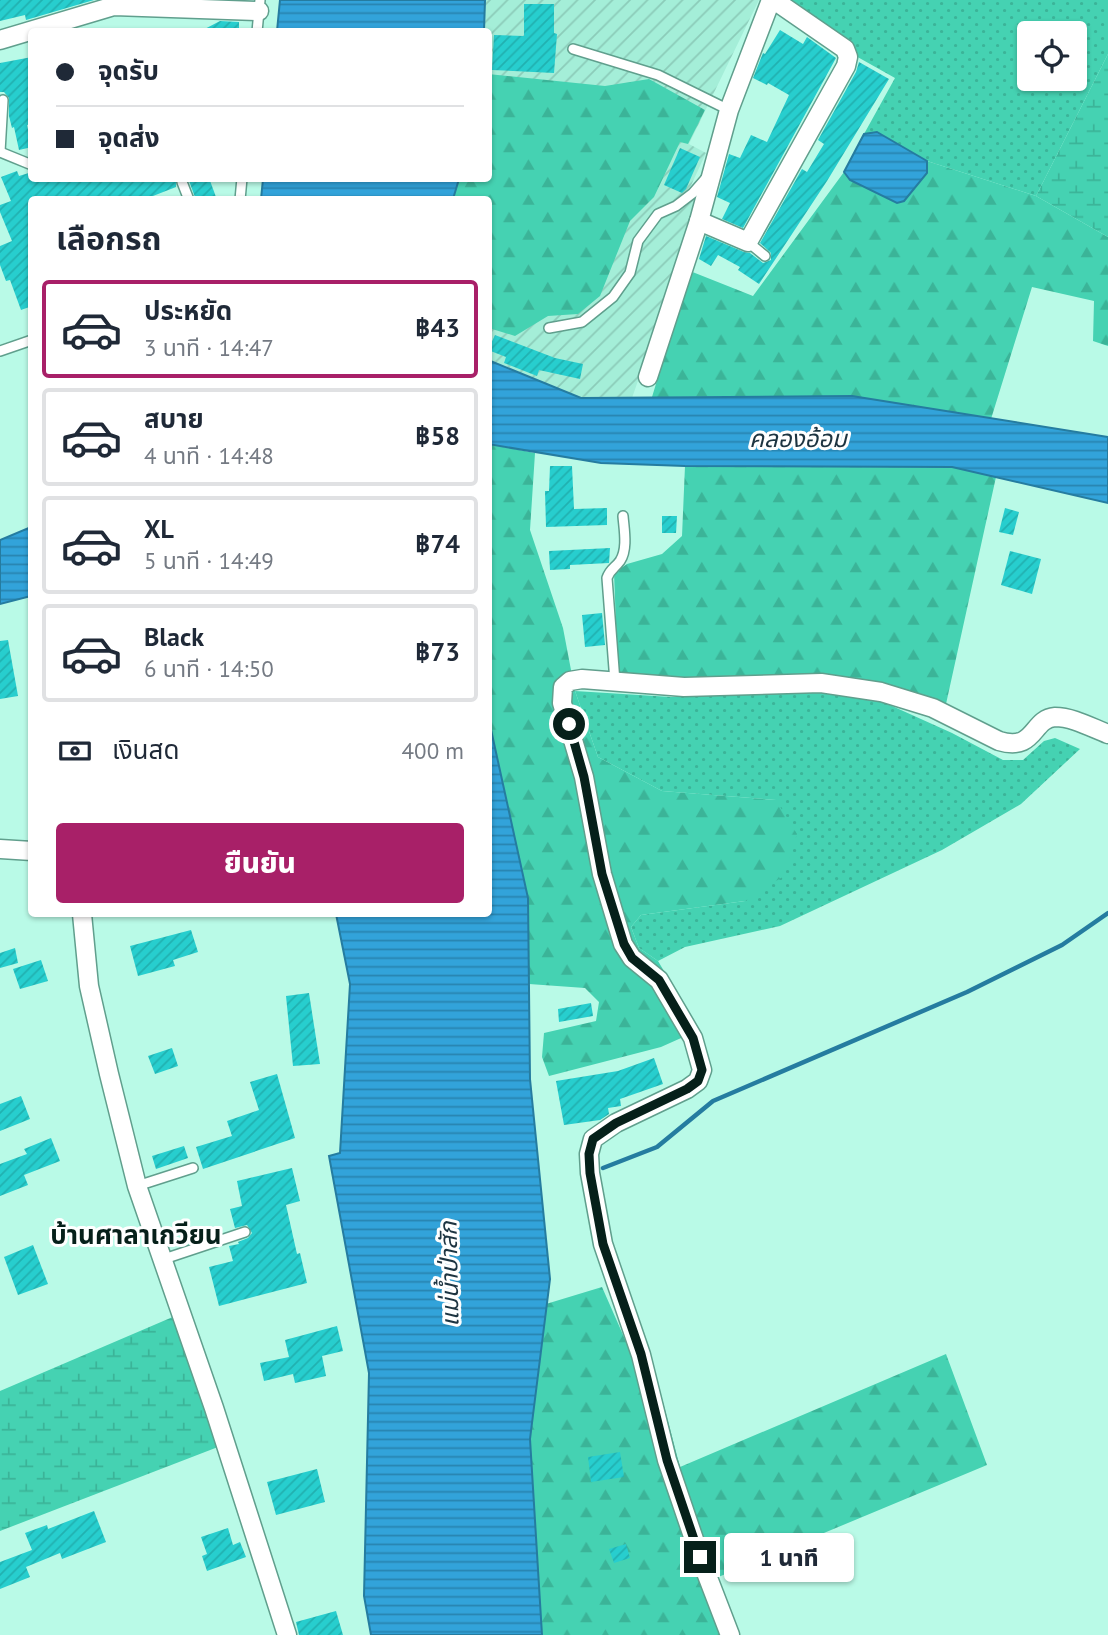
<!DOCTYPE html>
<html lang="th">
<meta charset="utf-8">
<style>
:root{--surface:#fff;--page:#f2f2f3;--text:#1f2937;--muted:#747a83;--line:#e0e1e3;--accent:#a82068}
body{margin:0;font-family:"PT Sans","Noto Sans Thai",sans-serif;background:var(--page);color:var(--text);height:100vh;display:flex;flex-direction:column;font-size:26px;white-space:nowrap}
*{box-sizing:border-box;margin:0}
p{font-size:23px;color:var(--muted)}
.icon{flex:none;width:38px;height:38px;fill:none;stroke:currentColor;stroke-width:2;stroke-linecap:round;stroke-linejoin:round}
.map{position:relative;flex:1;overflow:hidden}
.panel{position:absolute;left:28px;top:196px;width:464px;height:721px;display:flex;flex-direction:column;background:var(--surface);border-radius:7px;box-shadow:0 2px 5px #0004}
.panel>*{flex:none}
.guide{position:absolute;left:28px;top:28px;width:464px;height:154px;border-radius:7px;box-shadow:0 2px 5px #0004;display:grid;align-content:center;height:154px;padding:0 28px;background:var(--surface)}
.buttons{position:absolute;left:1017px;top:21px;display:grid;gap:14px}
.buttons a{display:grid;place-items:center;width:70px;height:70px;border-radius:7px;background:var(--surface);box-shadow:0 2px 5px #0004;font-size:35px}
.end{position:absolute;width:32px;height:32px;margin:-16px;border:9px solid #06201a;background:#fff;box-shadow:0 0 0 4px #fff}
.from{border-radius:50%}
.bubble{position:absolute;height:49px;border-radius:7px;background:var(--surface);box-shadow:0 2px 5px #0004;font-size:23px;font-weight:800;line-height:49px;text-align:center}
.guide b{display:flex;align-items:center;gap:24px;height:66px;font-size:26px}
.guide b+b{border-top:2px solid var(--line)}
.guide i{width:18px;height:18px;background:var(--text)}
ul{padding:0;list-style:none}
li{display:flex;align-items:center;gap:21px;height:98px;margin:0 14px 10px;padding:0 14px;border:4px solid var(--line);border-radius:7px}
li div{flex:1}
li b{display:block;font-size:26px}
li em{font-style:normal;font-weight:800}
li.current{border-color:var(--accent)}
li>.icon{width:63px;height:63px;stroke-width:1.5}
h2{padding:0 28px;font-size:32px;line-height:84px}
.pay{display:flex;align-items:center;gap:18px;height:77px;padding:0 28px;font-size:26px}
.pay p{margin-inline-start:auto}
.button{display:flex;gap:14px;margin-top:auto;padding:14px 28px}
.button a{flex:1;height:80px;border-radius:7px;background:var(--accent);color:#fff;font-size:28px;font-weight:800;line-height:80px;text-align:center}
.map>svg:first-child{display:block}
.industrial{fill:url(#industrial-furrows)}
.grass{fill:url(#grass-dots);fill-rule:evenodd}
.forest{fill:url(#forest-firs)}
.wetland{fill:url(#wetland-marsh)}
.water{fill:url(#water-rules);stroke:#257ca0;stroke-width:2}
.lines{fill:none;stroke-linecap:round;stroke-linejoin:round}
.stream{stroke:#257ca0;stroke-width:4.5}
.building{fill:url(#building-hatch)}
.lane-casing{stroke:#609f8d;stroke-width:12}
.street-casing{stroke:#609f8d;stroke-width:21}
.lane{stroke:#fff;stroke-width:9}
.street{stroke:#fff;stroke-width:18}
.route{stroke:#06201a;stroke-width:9}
.labels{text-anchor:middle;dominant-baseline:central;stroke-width:6;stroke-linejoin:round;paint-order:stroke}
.water-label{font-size:24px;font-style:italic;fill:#1d3441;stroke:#fff}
.quarter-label{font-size:26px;font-weight:bold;fill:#06201a;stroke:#fff}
</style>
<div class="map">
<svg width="1108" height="1635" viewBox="0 0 1108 1635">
<defs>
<pattern id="industrial-furrows" width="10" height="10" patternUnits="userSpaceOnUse" patternTransform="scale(1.75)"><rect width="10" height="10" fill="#a4eed8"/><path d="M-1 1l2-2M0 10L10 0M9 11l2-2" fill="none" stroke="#8cccb9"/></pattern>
<pattern id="grass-dots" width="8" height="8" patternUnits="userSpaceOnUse" patternTransform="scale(1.75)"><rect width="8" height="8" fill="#45d2b2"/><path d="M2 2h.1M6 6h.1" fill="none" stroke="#3bb498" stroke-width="1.8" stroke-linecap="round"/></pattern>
<pattern id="forest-firs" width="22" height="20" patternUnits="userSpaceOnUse" patternTransform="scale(1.75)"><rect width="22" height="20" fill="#45d2b2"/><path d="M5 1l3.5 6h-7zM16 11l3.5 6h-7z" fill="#3bb498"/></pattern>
<pattern id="wetland-marsh" width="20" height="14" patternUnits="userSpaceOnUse" patternTransform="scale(1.75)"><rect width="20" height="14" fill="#45d2b2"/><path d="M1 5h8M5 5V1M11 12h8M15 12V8" fill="none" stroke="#3bb498"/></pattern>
<pattern id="water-rules" width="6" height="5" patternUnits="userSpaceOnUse" patternTransform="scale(1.75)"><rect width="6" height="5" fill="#32a3da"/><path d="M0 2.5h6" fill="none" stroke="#2884b0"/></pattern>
<pattern id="building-hatch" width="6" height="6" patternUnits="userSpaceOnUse" patternTransform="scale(1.75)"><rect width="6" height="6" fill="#27cece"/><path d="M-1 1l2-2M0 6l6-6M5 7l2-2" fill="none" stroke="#21b1b0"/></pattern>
</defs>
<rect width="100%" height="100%" fill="#b9fae7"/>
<polygon class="industrial" points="485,0 759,0 689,144 706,153 688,192 700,197 693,223 632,398 581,398 488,360 488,200 453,200 459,179 488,178 488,32 484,31"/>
<g class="grass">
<path d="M 785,0 L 1108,0 L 1108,54 L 1036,196 L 927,161 L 877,132 L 864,134 L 895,78 L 854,55 ZM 1029,33 L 1074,33 L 1074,79 L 1029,79 Z"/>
<polygon points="575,691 671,697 819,691 881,701 952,733 1003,760 1023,760 1044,741 1055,738 1080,749 1021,804 942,850 780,926 685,947 658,961 639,948 631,927 641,915 745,901 776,800 662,791 598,757"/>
</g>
<g class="forest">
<polygon points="488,74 605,86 649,79 705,110 688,144 680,142 654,197 630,221 600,296 578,314 548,316 515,336 492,329 488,337 488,200 453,200 459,179 488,178"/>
<polygon points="927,161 1036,196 1108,237 1108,346 1093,341 1094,301 1032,287 991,419 852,396 652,397 690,271 753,296 844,172 850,180 927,173"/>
<polygon points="488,444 535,453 530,530 563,628 575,691 598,757 662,791 776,800 797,834 784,876 745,901 641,915 631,927 639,948 658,961 699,1030 661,1047 549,1076 542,1057 544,1033 596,1021 599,1002 585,988 529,984 528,898 488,716"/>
<polygon points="685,466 952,467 996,477 946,704 938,708 884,690 676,683 618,676 614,573 627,564 662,554 682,536"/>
<polygon points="602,1287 631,1353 649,1349 680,1467 946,1354 987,1465 716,1578 736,1635 542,1635 530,1439 546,1304"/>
</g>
<g class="wetland">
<polygon points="1108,54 1108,237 1036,196"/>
<polygon points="175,1316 218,1447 0,1531 0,1391"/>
</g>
<g class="water">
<polygon points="280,0 485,0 484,31 277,31"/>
<polygon points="877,132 927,161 927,173 904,201 897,203 850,180 844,172 864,134"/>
<polygon points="263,179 263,178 459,179 453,199 261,199"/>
<polygon points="488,360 581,398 852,396 1108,437 1108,503 952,467 685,466 601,463 488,444"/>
<polygon points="31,527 31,596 0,604 0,540"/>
<polygon points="488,716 528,898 530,1079 550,1279 530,1439 542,1635 371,1635 364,1596 369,1373 329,1156 340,1153 350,984 336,914 488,914"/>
</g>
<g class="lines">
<polyline class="stream" points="603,1168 657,1147 713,1101 967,992 1062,945 1108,913"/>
</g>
<g class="building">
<polygon points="0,0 94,0 26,20 25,15 0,21"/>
<polygon points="524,4 554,4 554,33 557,34 554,73 492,70 494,35 524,36"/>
<polygon points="220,21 239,22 239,32 199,32"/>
<polygon points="780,30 803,44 807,37 836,58 743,228 722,219 730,203 717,197 729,154 740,158 751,135 767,142 789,95 768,83 767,85 753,78 763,53 765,54"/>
<polygon points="32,57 32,124 27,125 32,147 19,150 14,127 12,128 9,116 9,98 4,92 0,92 0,63"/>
<polygon points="859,62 889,79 827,181 759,284 738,270 740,267 718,255 711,266 699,259 706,236 744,252 750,253 763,263 771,260 771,253 760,243 802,169 807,172 824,144 818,140 856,72"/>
<polygon points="680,148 700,157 686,189 682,193 664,185"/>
<polygon points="17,171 19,176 32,172 32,178 36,178 38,182 49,178 176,178 176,187 153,196 154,200 32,200 32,306 21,310 10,280 6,281 0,265 0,246 12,241 0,212 0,205 11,201 1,177"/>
<polygon points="188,178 209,178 216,197 196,200"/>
<polygon points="495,335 555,358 583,364 580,379 539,370 537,376 504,363 506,357 488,350"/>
<polygon points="550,466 572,466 574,509 607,508 607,525 546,527 545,491 549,491"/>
<polygon points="1005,508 1019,512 1013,535 999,532"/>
<polygon points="662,516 677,516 676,533 662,533"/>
<polygon points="610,548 609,563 570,565 570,569 550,570 549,551"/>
<polygon points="1010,551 1041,559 1032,594 1001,585"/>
<polygon points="602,613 605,645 585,647 582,615"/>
<polygon points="8,640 18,696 0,699 0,641"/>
<polygon points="191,930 198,952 173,960 175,966 138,976 130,946"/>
<polygon points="15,948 18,963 0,968 0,953"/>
<polygon points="41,960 48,981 20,989 13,969"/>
<polygon points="309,993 320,1064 293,1066 286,996"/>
<polygon points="591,1003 593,1016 559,1022 558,1009"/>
<polygon points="172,1048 178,1066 155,1074 148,1056"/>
<polygon points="654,1058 663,1084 620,1099 621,1106 608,1108 609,1114 600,1120 564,1125 556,1081 618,1071"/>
<polygon points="277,1074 295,1138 203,1169 196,1147 232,1136 227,1121 259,1110 250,1082"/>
<polygon points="21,1096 30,1119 0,1131 0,1104"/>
<polygon points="51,1138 60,1161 24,1175 28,1185 0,1196 0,1164 27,1154 24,1149"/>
<polygon points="184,1146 188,1158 156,1169 152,1156"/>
<polygon points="292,1168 300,1201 286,1205 297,1254 300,1253 307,1283 219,1306 209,1267 233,1261 229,1246 239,1244 238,1242 248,1238 252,1233 247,1225 235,1228 230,1209 242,1206 237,1181"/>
<polygon points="33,1245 48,1284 18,1295 4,1257"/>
<polygon points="337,1326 343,1351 322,1356 326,1376 295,1383 293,1374 264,1381 260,1363 289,1357 285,1340"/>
<polygon points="620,1452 624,1477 591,1482 588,1457"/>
<polygon points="317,1469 325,1502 276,1515 267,1482"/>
<polygon points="94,1511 106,1542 62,1559 60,1553 26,1567 30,1577 0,1589 0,1562 32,1550 25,1533 47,1525 48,1529"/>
<polygon points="228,1528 233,1545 240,1542 246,1557 207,1571 202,1556 207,1554 201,1537"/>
<polygon points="626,1544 630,1558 614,1563 609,1549"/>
<polygon points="336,1611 343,1635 299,1635 296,1622"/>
</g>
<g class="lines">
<defs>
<g id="lane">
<polyline points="257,32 260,0"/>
<polyline points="573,49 658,75 729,110"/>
<polyline points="0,152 3,100"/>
<polyline points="0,152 32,165"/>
<polyline points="182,182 189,200"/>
<polyline points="240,200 242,178"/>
<polyline points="748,242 765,256"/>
<polyline points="549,328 582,322 613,297 630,273 638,241 658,214 676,206 693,193 707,177"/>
<polyline points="0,351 32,340"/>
<path d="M 615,682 L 607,578 C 610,569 615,568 620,561 C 628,549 624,529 623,516"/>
<polyline points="137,1186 193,1168"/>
<polyline points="161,1260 245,1232"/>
</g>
<g id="street">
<polyline points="0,40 114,6 259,11"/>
<polyline points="699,221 748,242 846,66 848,57 845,49 774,0"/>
<polyline points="648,377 699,221 729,110 771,0"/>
<polyline points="0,849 32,851"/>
<polyline points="82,914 89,986 109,1074 137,1186 214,1408 287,1635"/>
<path d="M 730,1635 L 700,1557 L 667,1460 L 641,1355 L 603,1244 L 590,1173 L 589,1154 L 593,1139 L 616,1123 L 687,1089 L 698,1081 L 702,1070 L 693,1038 L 659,980 L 632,958 L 623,944 L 602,874 L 584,777 L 562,703 L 563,687 L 570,681 L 582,679 L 684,687 L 821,683 L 881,692 L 933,708 L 999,741 C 1036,752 1031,719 1055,717 C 1073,717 1092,728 1108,734"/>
</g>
</defs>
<use href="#lane" class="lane-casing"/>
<use href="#street" class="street-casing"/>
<use href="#lane" class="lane"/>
<use href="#street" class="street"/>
</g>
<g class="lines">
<polyline class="route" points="569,724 584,777 602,874 624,944 632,958 659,980 693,1038 702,1070 698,1081 687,1089 616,1123 593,1139 589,1154 590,1173 603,1244 641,1354 667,1460 700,1557"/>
</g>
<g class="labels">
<g class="water-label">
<text x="798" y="438">คลองอ้อม</text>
<text transform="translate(449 1274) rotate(-91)">แม่น้ำป่าสัก</text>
</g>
<g class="quarter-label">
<text x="136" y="1234">บ้านศาลาเกวียน</text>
</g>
</g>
</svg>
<div class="buttons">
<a><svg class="icon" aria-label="locate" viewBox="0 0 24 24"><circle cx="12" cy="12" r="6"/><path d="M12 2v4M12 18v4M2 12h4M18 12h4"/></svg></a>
</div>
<i class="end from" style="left:569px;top:724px"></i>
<i class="end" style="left:700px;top:1557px"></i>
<div class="bubble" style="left:724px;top:1533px;width:130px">1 นาที</div>
<div class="guide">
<b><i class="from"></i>จุดรับ</b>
<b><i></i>จุดส่ง</b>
</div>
<section class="panel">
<h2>เลือกรถ</h2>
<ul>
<li class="current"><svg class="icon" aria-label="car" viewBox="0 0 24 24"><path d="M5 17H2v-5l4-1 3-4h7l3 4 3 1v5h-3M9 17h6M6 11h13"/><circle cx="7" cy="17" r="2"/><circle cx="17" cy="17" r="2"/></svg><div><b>ประหยัด</b><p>3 นาที · 14:47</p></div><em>฿43</em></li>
<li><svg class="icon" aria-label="car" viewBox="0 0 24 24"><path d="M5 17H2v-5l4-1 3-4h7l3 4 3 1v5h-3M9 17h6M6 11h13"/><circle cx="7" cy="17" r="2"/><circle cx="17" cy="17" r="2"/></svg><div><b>สบาย</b><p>4 นาที · 14:48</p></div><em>฿58</em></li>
<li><svg class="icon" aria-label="car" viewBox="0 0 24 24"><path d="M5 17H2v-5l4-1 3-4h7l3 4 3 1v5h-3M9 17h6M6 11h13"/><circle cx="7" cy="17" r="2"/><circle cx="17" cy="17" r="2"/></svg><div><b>XL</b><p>5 นาที · 14:49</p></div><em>฿74</em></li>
<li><svg class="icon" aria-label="car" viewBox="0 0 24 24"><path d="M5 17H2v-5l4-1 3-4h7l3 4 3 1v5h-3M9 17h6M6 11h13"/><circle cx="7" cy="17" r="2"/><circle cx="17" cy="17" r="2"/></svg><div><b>Black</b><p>6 นาที · 14:50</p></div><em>฿73</em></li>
</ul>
<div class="pay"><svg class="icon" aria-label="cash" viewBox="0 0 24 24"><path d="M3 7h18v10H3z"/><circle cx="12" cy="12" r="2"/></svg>เงินสด<p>400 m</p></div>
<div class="button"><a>ยืนยัน</a></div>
</section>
</div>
